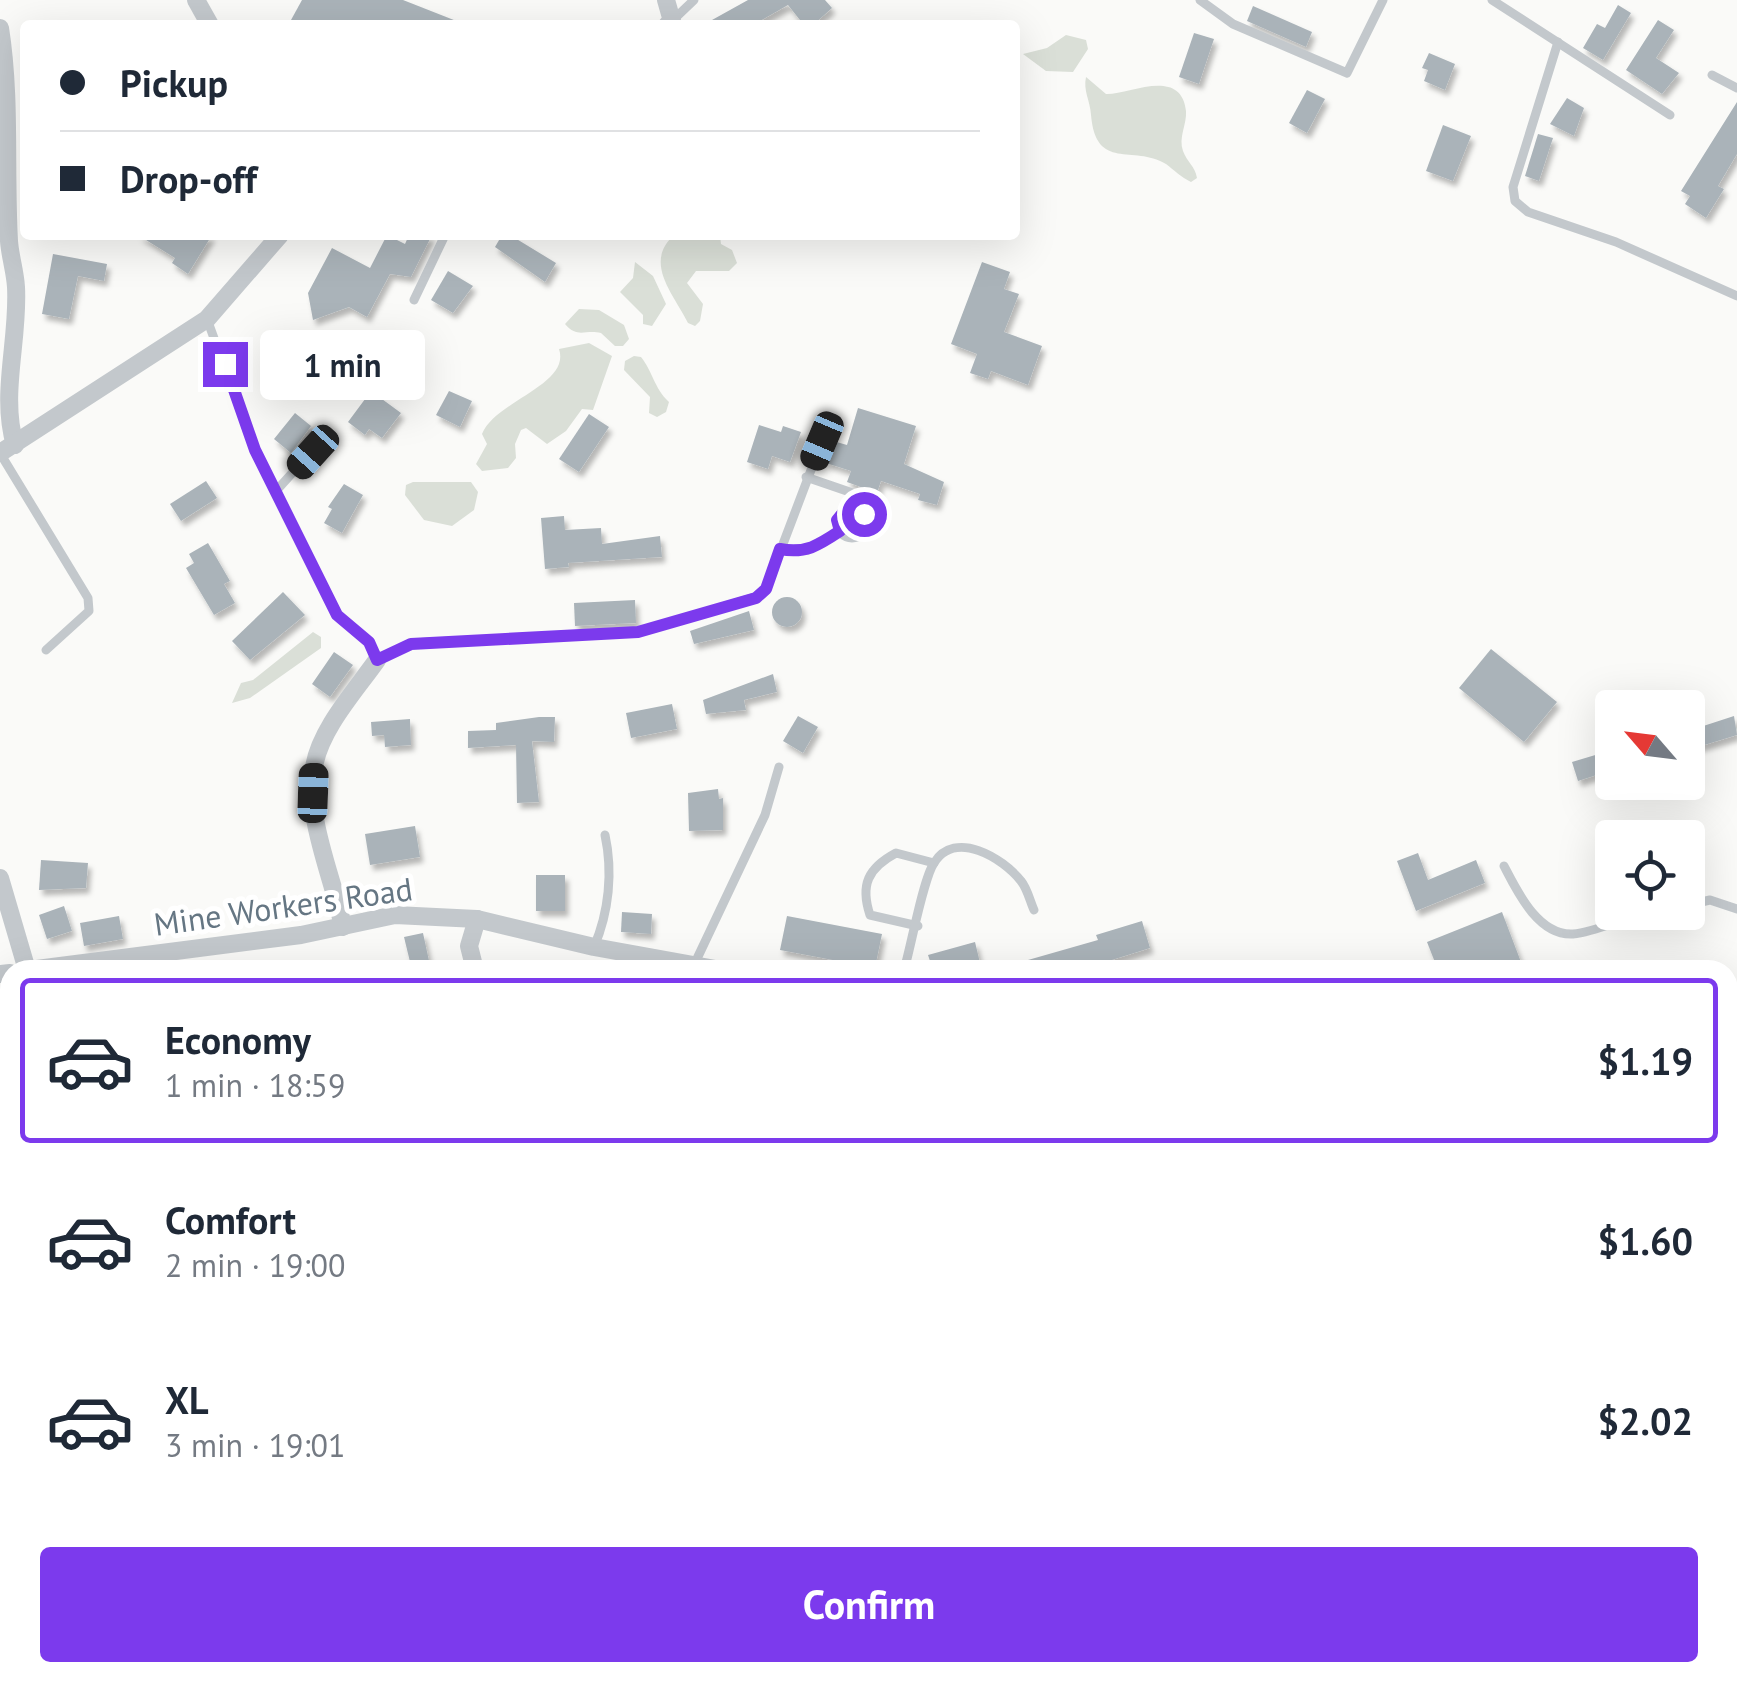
<!DOCTYPE html>
<meta charset="utf-8">
<style>
:root{--surface:#fff;--page:#f6f6f7;--text:#1f2937;--muted:#747a83;--line:#e0e1e3;--accent:#7c3aed}
body{margin:0;font-family:"PT Sans",sans-serif;background:var(--page);color:var(--text);height:100vh;display:flex;flex-direction:column;font-size:38px;white-space:nowrap}
*{box-sizing:border-box;margin:0}
p{font-size:32px;color:var(--muted)}
.icon{flex:none;width:55px;height:55px;fill:none;stroke:currentColor;stroke-width:2;stroke-linecap:round;stroke-linejoin:round}
.map{position:relative;flex:1;overflow:hidden}
.sheet{position:absolute;left:0px;top:960px;width:1738px;height:722px;display:flex;flex-direction:column;background:var(--surface);border-radius:30px 30px 0 0;box-shadow:0 10px 40px #0002}
.sheet>*{flex:none}
.banner{position:absolute;left:20px;top:20px;width:1000px;height:220px;border-radius:10px;box-shadow:0 10px 40px #0002;display:grid;align-content:center;height:220px;padding:0 40px;background:var(--surface)}
.needle{width:65px;rotate:298deg}
.buttons{position:absolute;left:1595px;top:690px;display:grid;gap:20px}
.buttons a{display:grid;place-items:center;width:110px;height:110px;border-radius:10px;background:var(--surface);box-shadow:0 10px 40px #0002;font-size:50px}
.end{position:absolute;width:45px;height:45px;margin:-22px;border:12px solid #7c3aed;background:#fff;box-shadow:0 0 0 5px #fff}
.from{border-radius:50%}
.bubble{position:absolute;height:70px;border-radius:10px;background:var(--surface);box-shadow:0 10px 40px #0002;font-size:32px;font-weight:800;line-height:70px;text-align:center}
.car{position:absolute;width:30px;height:60px;margin:-30px -15px;border-radius:12px;box-shadow:0 0 8px 2px #0007;background:linear-gradient(#222 24%,#8ab4d8 0 40%,#222 0 76%,#8ab4d8 0 86%,#222 0)}
.banner b{display:flex;align-items:center;gap:35px;height:95px;font-size:38px}
.banner b+b{border-top:2px solid var(--line)}
.banner i{width:25px;height:25px;background:var(--text)}
ul{padding:18px 0 0;list-style:none}
li{display:flex;align-items:center;gap:30px;height:165px;margin:0 20px 15px;padding:0 20px;border:5px solid transparent;border-radius:10px}
li div{flex:1}
li b{display:block;font-size:38px}
li em{font-style:normal;font-weight:800}
li.on{border-color:var(--accent)}
li>.icon{width:90px;height:90px;stroke-width:1.5}
.action{display:flex;gap:20px;margin-top:auto;padding:20px 40px}
.action a{flex:1;height:115px;border-radius:10px;background:var(--accent);color:#fff;font-size:40px;font-weight:800;line-height:115px;text-align:center}
.map>svg:first-child{display:block}
.green{fill:#dadfd7}
.building{fill:#aab3b9;filter:url(#shadow)}
.lines{fill:none;stroke-linecap:round;stroke-linejoin:round}
.secondary-casing{stroke:#b3babf;stroke-width:30}
.lane{stroke:#c3c8cc;stroke-width:9}
.street{stroke:#c3c8cc;stroke-width:18}
.secondary{stroke:#fff;stroke-width:25}
.route{stroke:#7c3aed;stroke-width:12}
.labels{text-anchor:middle;dominant-baseline:central;stroke-width:10;stroke-linejoin:round;paint-order:stroke}
.street-label{font-size:32px;fill:#657683;stroke:#fff}
</style>
<div class="map">
<svg width="1737" height="1681" viewBox="0 0 1737 1681">
<defs>
<filter id="shadow"><feDropShadow dx="3.5" dy="5.5" stdDeviation="2.5" flood-color="#0004"/></filter>
</defs>
<rect width="100%" height="100%" fill="#fafaf8"/>
<g class="green">
<polygon points="1066,35 1086,40 1088,49 1073,72 1046,71 1023,54 1047,48"/>
<path d="M 1086,77 L 1106,94 C 1128,95 1181,66 1186,111 C 1187,124 1178,138 1183,151 C 1187,162 1195,166 1197,178 L 1191,182 C 1181,177 1174,170 1166,164 C 1133,144 1096,172 1091,115 C 1090,100 1083,91 1086,77 Z"/>
<path d="M 674,235 L 720,235 L 721,244 L 732,250 L 737,263 L 729,271 L 696,271 L 687,283 L 703,304 L 700,321 L 695,326 L 688,323 C 674,294 643,263 674,235 Z"/>
<polygon points="635,262 653,276 666,304 652,326 643,324 643,315 620,292 633,278"/>
<path d="M 579,309 L 599,310 L 624,325 L 629,339 L 623,346 L 615,346 L 601,333 C 585,329 578,339 565,324 Z"/>
<path d="M 589,343 L 612,356 L 593,410 L 582,409 L 566,431 L 547,444 L 526,428 L 521,430 L 515,444 L 516,458 L 508,468 L 482,471 L 476,464 L 487,444 L 482,434 C 495,401 571,385 559,349 Z"/>
<path d="M 634,356 L 641,357 C 653,372 654,388 669,402 L 666,412 L 657,417 L 649,413 L 650,397 L 624,370 L 625,361 Z"/>
<polygon points="413,482 471,482 478,492 474,510 452,526 424,520 405,495 406,485"/>
<polygon points="313,632 321,637 321,648 250,698 232,703 241,683 253,680"/>
</g>
<g class="building">
<polygon points="302,0 403,0 464,24 302,25 291,20"/>
<polygon points="748,0 825,0 832,8 813,25 804,25 788,5 753,25 703,25"/>
<polygon points="1618,5 1631,13 1603,60 1583,48 1597,24 1605,28"/>
<polygon points="1253,6 1312,32 1306,47 1247,21"/>
<polygon points="1658,20 1674,30 1656,58 1679,73 1662,94 1626,70"/>
<polygon points="1194,33 1214,39 1199,84 1179,77"/>
<polygon points="1429,53 1455,64 1445,90 1424,81 1428,70 1422,68"/>
<polygon points="1307,90 1325,99 1307,133 1289,123"/>
<polygon points="1567,98 1584,108 1574,136 1550,124"/>
<polygon points="1737,102 1737,154 1718,186 1724,189 1706,218 1685,204 1690,196 1681,191"/>
<polygon points="1443,125 1471,136 1453,181 1426,171"/>
<polygon points="1538,134 1553,138 1539,181 1525,176"/>
<polygon points="138,235 212,235 188,274 172,263 175,258"/>
<polygon points="387,235 405,244 409,235 432,235 411,277 390,274 367,317 349,307 313,320 308,293 332,248 370,268"/>
<polygon points="502,235 510,235 556,263 545,282 495,247"/>
<polygon points="53,254 107,264 104,281 78,276 69,319 42,314"/>
<polygon points="982,262 1010,272 1004,289 1019,294 1004,332 1042,346 1028,385 991,371 988,379 970,373 977,354 951,344"/>
<polygon points="448,271 473,286 453,313 431,300"/>
<polygon points="371,391 401,413 382,438 369,429 365,435 348,422"/>
<polygon points="449,391 472,401 460,427 436,415"/>
<polygon points="858,408 916,426 904,464 944,482 937,505 918,500 920,494 881,481 877,493 847,482 851,471 826,463 833,441 847,445"/>
<polygon points="295,413 311,426 291,453 274,439"/>
<polygon points="589,414 609,427 579,472 559,459"/>
<polygon points="759,425 781,432 783,426 801,432 790,462 772,456 768,469 747,462"/>
<polygon points="206,481 217,498 181,521 170,504"/>
<polygon points="344,484 363,495 342,533 324,523 332,509 328,507"/>
<polygon points="564,516 565,530 601,528 602,544 660,536 662,557 568,563 569,567 545,569 541,518"/>
<polygon points="208,543 230,581 224,584 235,603 214,615 186,568 194,563 189,554"/>
<polygon points="283,592 305,615 250,660 232,641"/>
<circle cx="787" cy="612" r="15"/>
<polygon points="635,600 636,623 575,626 574,603"/>
<polygon points="749,611 754,630 694,644 690,631"/>
<polygon points="1491,649 1557,702 1524,742 1459,688"/>
<polygon points="334,652 353,665 330,697 312,684"/>
<polygon points="773,674 777,692 744,700 746,710 706,714 703,700"/>
<polygon points="672,704 677,729 631,738 626,713"/>
<polygon points="798,716 818,727 803,753 783,741"/>
<polygon points="1734,716 1737,735 1688,750 1688,731"/>
<polygon points="539,717 555,717 554,742 532,741 539,802 517,803 516,745 468,748 468,731 496,730 496,723"/>
<polygon points="410,719 411,745 385,747 384,735 372,736 371,722"/>
<polygon points="1612,750 1612,770 1578,781 1572,762"/>
<polygon points="718,789 719,799 723,798 723,830 689,831 688,793"/>
<polygon points="415,826 420,857 370,865 365,834"/>
<polygon points="1418,853 1428,880 1476,860 1485,883 1416,911 1397,861"/>
<polygon points="41,860 88,863 86,888 39,890"/>
<rect x="536" y="875" width="29" height="36"/>
<polygon points="64,906 72,931 47,939 39,915"/>
<polygon points="622,912 652,914 651,934 621,932"/>
<polygon points="1502,912 1524,970 1438,970 1427,942"/>
<polygon points="119,916 123,939 84,946 80,923"/>
<polygon points="787,916 882,934 875,968 780,950"/>
<polygon points="1142,921 1150,948 1080,970 1007,970 1007,966 1098,940 1096,935"/>
<polygon points="423,933 431,970 412,970 404,937"/>
<polygon points="975,942 981,967 933,970 928,955"/>
</g>
<g class="lines">
<defs>
<g id="secondary">
<polyline points="1728,1088 1737,1082"/>
<polyline points="1384,1681 1388,1672"/>
</g>
</defs>
<use href="#secondary" class="secondary-casing"/>
<g class="lane">
<polyline points="1200,0 1233,24 1347,73 1383,0"/>
<polyline points="1492,0 1670,115"/>
<polyline points="672,21 694,0"/>
<polyline points="1558,42 1513,187 1515,201 1528,212 1616,242 1737,296"/>
<polyline points="1712,75 1737,88"/>
<polyline points="414,300 445,235"/>
<polyline points="207,319 255,451 337,615 369,642 377,660 411,643 638,632 755,597 766,589 822,441"/>
<polyline points="0,453 88,598 89,611 46,650"/>
<polyline points="806,477 876,501"/>
<polyline points="276,491 322,440"/>
<circle cx="852" cy="523" r="15"/>
<polyline points="780,549 808,550 840,531"/>
<path d="M 1504,866 C 1517,891 1538,936 1573,934 C 1597,932 1624,917 1649,912"/>
<polyline points="1688,905 1710,900 1737,909"/>
<path d="M 918,926 L 870,915 C 860,885 868,868 896,853 L 934,863"/>
<path d="M 594,947 C 609,912 613,872 605,835"/>
<polyline points="694,965 765,815 779,767"/>
<path d="M 904,970 C 911,947 923,879 934,863 C 955,829 1003,858 1021,881 C 1027,888 1030,901 1034,910"/>
<polyline points="636,1672 642,1681"/>
<polyline points="1553,1672 1563,1681"/>
<polyline points="1721,1672 1728,1681"/>
</g>
<g class="street">
<polyline points="196,0 210,25"/>
<polyline points="666,0 672,21 667,25"/>
<path d="M 0,28 C 11,98 5,170 9,241 C 10,256 15,271 16,287 C 19,340 0,394 15,445"/>
<polyline points="0,453 207,319 280,235"/>
<polyline points="0,878 27,970"/>
<path d="M 343,927 C 333,876 305,819 314,767 C 320,729 356,690 377,660"/>
<polyline points="29,970 301,935 395,915 477,919 594,947 721,970"/>
<polyline points="475,970 469,946 477,919"/>
<polyline points="0,974 10,973"/>
<polyline points="0,1174 10,1171"/>
<polyline points="1728,1273 1737,1280"/>
<polyline points="0,1476 10,1481"/>
<polyline points="249,1672 251,1681"/>
<polyline points="348,1672 360,1681"/>
<polyline points="1051,1672 1065,1681"/>
<polyline points="733,1681 737,1672"/>
<polyline points="1140,1681 1144,1672"/>
</g>
<use href="#secondary" class="secondary"/>
</g>
<g class="lines">
<path class="route" d="M 225,364 L 255,450 L 337,615 L 369,642 L 377,660 L 411,644 L 638,632 L 756,598 L 766,589 L 780,549 C 806,554 819,545 840,531 L 837,520 L 847,508 L 864,514"/>
</g>
<g class="labels">
<g class="street-label">
<text transform="translate(283 906) rotate(-8)">Mine Workers Road</text>
</g>
</g>
</svg>
<div class="buttons">
<a><svg class="needle" viewBox="-14 -14 28 28"><path d="M0-13l5 13h-10z" fill="#e53935"/><path d="M0 13l5-13h-10z" fill="#747a83"/></svg></a>
<a><svg class="icon" aria-label="locate" viewBox="0 0 24 24"><circle cx="12" cy="12" r="6"/><path d="M12 2v4M12 18v4M2 12h4M18 12h4"/></svg></a>
</div>
<i class="end from" style="left:864px;top:514px"></i>
<i class="end" style="left:225px;top:364px"></i>
<div class="bubble" style="left:260px;top:330px;width:165px">1 min</div>
<i class="car" style="left:822px;top:441px;rotate:203deg"></i>
<i class="car" style="left:313px;top:452px;rotate:222deg"></i>
<i class="car" style="left:313px;top:793px;rotate:2deg"></i>
<div class="banner">
<b><i class="from"></i>Pickup</b>
<b><i></i>Drop-off</b>
</div>
<section class="sheet">
<ul>
<li class="on"><svg class="icon" aria-label="car" viewBox="0 0 24 24"><path d="M5 17H2v-5l4-1 3-4h7l3 4 3 1v5h-3M9 17h6M6 11h13"/><circle cx="7" cy="17" r="2"/><circle cx="17" cy="17" r="2"/></svg><div><b>Economy</b><p>1 min · 18:59</p></div><em>$1.19</em></li>
<li><svg class="icon" aria-label="car" viewBox="0 0 24 24"><path d="M5 17H2v-5l4-1 3-4h7l3 4 3 1v5h-3M9 17h6M6 11h13"/><circle cx="7" cy="17" r="2"/><circle cx="17" cy="17" r="2"/></svg><div><b>Comfort</b><p>2 min · 19:00</p></div><em>$1.60</em></li>
<li><svg class="icon" aria-label="car" viewBox="0 0 24 24"><path d="M5 17H2v-5l4-1 3-4h7l3 4 3 1v5h-3M9 17h6M6 11h13"/><circle cx="7" cy="17" r="2"/><circle cx="17" cy="17" r="2"/></svg><div><b>XL</b><p>3 min · 19:01</p></div><em>$2.02</em></li>
</ul>
<div class="action"><a>Confirm</a></div>
</section>
</div>
